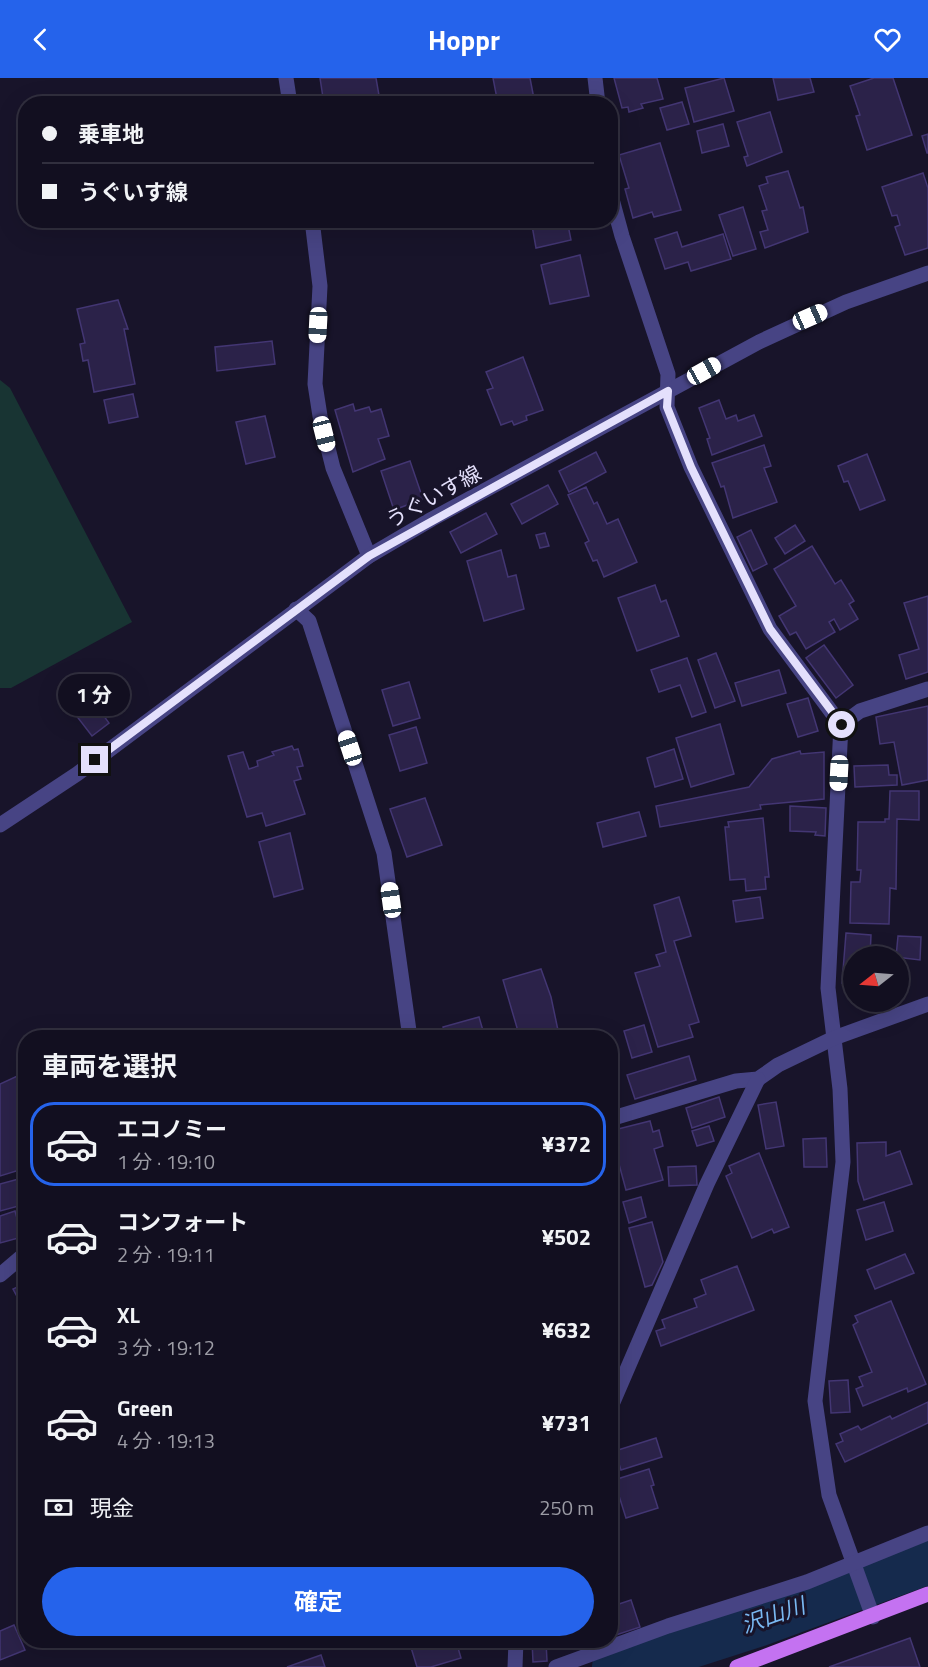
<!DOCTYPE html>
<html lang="ja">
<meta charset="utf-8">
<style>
:root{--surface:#120f20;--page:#1f1d2d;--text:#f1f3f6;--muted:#9c9ca5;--line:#312f3e;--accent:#2563eb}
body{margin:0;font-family:"Titillium Web","Noto Sans JP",sans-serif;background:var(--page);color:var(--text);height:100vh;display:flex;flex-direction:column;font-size:22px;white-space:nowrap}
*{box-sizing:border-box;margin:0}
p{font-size:20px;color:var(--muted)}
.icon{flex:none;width:33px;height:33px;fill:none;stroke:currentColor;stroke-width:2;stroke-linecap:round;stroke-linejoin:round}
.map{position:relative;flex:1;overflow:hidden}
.panel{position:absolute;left:18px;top:952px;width:600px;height:618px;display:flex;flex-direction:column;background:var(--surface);border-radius:24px;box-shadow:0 6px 24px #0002,0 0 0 2px var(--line)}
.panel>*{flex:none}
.top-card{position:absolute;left:18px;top:18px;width:600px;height:132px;border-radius:24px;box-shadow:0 6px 24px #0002,0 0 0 2px var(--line);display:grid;align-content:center;height:132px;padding:0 24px;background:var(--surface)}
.needle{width:39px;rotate:253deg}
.controls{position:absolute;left:843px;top:868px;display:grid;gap:12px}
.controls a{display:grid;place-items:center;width:66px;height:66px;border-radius:50%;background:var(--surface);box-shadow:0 6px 24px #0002,0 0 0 2px var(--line);font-size:30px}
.end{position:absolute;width:27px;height:27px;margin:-14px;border:8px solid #e4e0fc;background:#111;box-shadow:0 0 0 3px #111}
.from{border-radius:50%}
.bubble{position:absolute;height:42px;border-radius:21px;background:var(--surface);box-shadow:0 6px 24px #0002,0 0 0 2px var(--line);font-size:20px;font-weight:700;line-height:42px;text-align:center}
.car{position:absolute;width:18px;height:36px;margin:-18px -9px;border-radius:8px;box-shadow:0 0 4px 2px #0007;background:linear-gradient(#fff 24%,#345 0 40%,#fff 0 76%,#345 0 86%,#fff 0)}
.top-card b{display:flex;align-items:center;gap:21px;height:57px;font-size:22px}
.top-card b+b{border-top:2px solid var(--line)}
.top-card i{width:15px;height:15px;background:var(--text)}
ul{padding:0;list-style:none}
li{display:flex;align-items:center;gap:18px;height:84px;margin:0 12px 9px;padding:0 12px;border:3px solid transparent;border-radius:24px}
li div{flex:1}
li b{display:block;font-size:22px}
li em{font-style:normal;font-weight:700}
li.on{border-color:var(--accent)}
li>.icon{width:54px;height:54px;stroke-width:1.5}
h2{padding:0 24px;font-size:27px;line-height:72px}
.pay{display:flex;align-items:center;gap:15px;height:66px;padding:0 24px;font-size:22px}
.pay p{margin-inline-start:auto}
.primary-button{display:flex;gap:12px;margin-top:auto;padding:12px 24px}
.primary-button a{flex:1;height:69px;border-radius:36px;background:var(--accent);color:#fff;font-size:24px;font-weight:700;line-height:69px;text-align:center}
header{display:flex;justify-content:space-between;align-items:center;height:78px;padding:0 24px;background:var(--accent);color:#fff;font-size:27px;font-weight:700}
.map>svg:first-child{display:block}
.green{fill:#183433}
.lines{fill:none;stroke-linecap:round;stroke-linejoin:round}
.river{stroke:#152a4d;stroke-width:50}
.building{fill:#2b2249;stroke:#433673;stroke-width:1.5}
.minor{stroke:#474484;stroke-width:15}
.major{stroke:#c472f1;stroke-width:15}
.route{stroke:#e4e0fc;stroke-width:8}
.labels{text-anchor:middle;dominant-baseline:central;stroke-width:6;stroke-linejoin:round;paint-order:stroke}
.street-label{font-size:21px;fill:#e4e0fc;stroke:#18142a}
.water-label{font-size:22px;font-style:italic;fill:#79b8f2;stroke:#18142a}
</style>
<header><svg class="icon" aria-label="back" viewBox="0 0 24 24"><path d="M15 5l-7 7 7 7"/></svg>Hoppr<svg class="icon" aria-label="heart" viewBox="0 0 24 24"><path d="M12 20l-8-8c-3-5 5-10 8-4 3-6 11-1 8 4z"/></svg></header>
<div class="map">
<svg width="928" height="1589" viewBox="0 0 928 1589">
<rect width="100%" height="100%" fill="#18142a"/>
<polygon class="green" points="0,302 10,310 132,544 11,610 0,610"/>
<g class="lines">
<polyline class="river" points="617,1589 757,1544 928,1481"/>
</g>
<g class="building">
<polygon points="320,0 376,0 380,23 324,26"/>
<polygon points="493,0 530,0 535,26 498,26"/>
<polygon points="614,0 657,0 663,21 641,26 643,30 629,34 628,29 622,30"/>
<polygon points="724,0 734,33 694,44 685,10"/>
<polygon points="773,0 810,0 814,14 778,22"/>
<polygon points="874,0 893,0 912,57 867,72 856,38 860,37 850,8"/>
<polygon points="682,24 689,46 667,52 660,30"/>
<polygon points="770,34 782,74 747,88 744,79 748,78 737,44"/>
<polygon points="723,46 729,68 702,75 697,53"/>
<polygon points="928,56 928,75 927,75 922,58"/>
<polygon points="660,65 681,132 654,139 652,134 633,140 625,111 629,110 619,77"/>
<polygon points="788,93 800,130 803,129 808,154 765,170 760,154 768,152 762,133 767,132 759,108 768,105 766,99"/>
<polygon points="923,95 928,110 928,170 905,177 895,149 900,147 897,137 892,138 882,109"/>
<polygon points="743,129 756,171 733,178 719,137"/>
<polygon points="531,142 567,142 571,162 536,170"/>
<polygon points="677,154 682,169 723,156 731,181 691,193 688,184 665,191 655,161"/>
<polygon points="580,177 589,218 550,226 541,187"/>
<polygon points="118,222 128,251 124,251 135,306 94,314 88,282 83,283 80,266 85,265 77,231"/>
<polygon points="272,263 275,286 217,293 215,269"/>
<polygon points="523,279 543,332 526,338 527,342 514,347 512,343 501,347 487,312 493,310 486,294"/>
<polygon points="133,316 138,339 109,345 104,322"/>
<polygon points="719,322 726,341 736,337 738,343 754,337 762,358 712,377 707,361 710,360 699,330"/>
<polygon points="353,326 355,333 369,329 371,334 381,331 389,358 378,361 385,381 353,394 335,332"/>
<polygon points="265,338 275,379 246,386 236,344"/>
<polygon points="764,367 771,388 764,390 777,424 733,440 724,408 721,409 712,385"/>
<polygon points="596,374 606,394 569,414 559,393"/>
<polygon points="867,376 885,422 860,432 848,403 844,404 838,388"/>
<polygon points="410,383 423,421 394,432 381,393"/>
<polygon points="548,407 558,426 522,446 511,426"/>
<polygon points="586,409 594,426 597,424 607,446 618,441 637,484 604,499 597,482 593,483 585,465 589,463 568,417"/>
<polygon points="486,435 497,456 461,475 450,454"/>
<polygon points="795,447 805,463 785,476 775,460"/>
<polygon points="751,452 767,486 753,493 737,459"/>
<polygon points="545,455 549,468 540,470 536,457"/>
<polygon points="812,468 835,506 841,502 854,523 849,526 858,541 840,552 834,541 829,544 835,554 806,571 796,554 790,557 779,538 796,528 774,491"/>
<polygon points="501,472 508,499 516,497 524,531 484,543 467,483"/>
<polygon points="655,507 661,524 666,522 679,558 637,573 618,520"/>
<polygon points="928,518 928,594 906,601 899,577 919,571 904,525"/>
<polygon points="824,567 853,607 836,620 806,580"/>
<polygon points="716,575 735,623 715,630 698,582"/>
<polygon points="687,580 706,634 692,639 680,607 659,614 651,592"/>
<polygon points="779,592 786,615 742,628 735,605"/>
<polygon points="409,604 420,640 393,648 382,612"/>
<polygon points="808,620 818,653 798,659 787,626"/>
<polygon points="93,623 109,645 92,658 75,636"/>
<polygon points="928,628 928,702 902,707 894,664 880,666 876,639"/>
<polygon points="720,646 734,696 691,709 676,660"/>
<polygon points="416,649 427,685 400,693 389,657"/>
<polygon points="292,668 294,672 298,671 303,688 297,689 301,701 294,703 305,736 266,748 262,735 247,739 228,678 243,674 249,691 258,688 257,683 274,677 272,674"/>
<polygon points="674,671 683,701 655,709 647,680"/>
<polygon points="800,673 801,676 824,674 824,721 760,727 761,731 660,749 656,728 749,709 772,681"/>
<polygon points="888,687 889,697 897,697 897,707 855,709 854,688"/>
<polygon points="890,713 919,713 919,742 897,741 896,811 890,810 889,846 850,845 851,804 860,804 861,792 857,792 858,744 885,744 885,741 889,741"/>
<polygon points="425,720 442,767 407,779 390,731"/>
<polygon points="790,728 826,730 825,758 815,757 816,754 790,753"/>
<polygon points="639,734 646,758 603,769 597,745"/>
<polygon points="763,740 769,799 765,799 766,811 746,813 745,801 730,802 725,749 729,749 728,744"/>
<polygon points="290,755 303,811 274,819 259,764"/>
<polygon points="679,819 691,858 674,863 699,944 689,947 693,959 658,969 635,895 660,888 656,877 666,874 654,827"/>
<polygon points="760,819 763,840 736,844 733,823"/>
<polygon points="846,855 871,857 870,879 854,879 854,906 842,905"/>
<polygon points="898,858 921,859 920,882 896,879"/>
<polygon points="541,891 551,919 559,957 547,960 520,960 503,902"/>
<polygon points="479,939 484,956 471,960 446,960 443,949"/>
<polygon points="644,947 652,974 632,980 624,953"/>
<polygon points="689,978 696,1002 635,1021 627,997"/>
<polygon points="26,994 23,1013 26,1090 0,1098 0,1006"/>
<polygon points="719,1019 725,1039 692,1050 686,1030"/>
<polygon points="776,1024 784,1068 766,1071 758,1027"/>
<polygon points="650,1043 653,1054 659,1052 663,1068 654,1071 663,1102 626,1112 610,1053"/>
<polygon points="709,1048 714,1063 697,1068 692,1053"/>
<polygon points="826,1060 827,1089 804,1089 803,1061"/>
<polygon points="886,1064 886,1078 900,1073 912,1106 864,1122 858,1103 857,1065"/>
<polygon points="759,1075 789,1149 774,1155 772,1151 752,1160 726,1098 732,1095 729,1088"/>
<polygon points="696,1088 697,1107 669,1108 668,1089"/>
<polygon points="26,1099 26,1126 0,1133 0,1106"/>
<polygon points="641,1119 646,1139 629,1145 623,1124"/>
<polygon points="884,1124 893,1153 866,1162 857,1132"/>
<polygon points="15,1133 22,1159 0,1165 0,1138"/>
<polygon points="26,1133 26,1139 20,1141 18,1135"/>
<polygon points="652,1144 663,1184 652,1207 645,1209 629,1150"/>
<polygon points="905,1176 914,1195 875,1211 867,1192"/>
<polygon points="737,1188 754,1232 661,1268 656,1253 665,1250 662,1242 697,1229 694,1221 706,1216 701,1202"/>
<polygon points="26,1205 26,1235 13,1211"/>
<polygon points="891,1223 926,1306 908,1314 907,1310 863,1328 856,1311 863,1308 859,1299 872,1294 853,1247 858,1244 855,1238"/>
<polygon points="848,1302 850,1334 831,1335 829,1303"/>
<polygon points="928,1324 928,1345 845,1384 836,1366 843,1363 840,1356 858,1348 861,1352 890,1338 892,1341"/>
<polygon points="656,1360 662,1379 621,1392 615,1373"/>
<polygon points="649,1391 654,1407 651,1408 658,1430 626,1440 614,1402"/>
<polygon points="631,1522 640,1549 610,1559 610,1542 617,1540 613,1528"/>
<polygon points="14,1547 25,1572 0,1582 0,1553"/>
<polygon points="910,1560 920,1589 829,1589"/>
<polygon points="409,1563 456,1563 461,1580 431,1589 417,1589"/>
<polygon points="532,1563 546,1563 547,1583 533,1584"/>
<polygon points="321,1577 325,1589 287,1589"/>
</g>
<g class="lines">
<g class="minor">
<polyline points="286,0 290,26"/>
<polyline points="595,0 598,26"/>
<polyline points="610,114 622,158 668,296 667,329 691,389 770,551 841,647 828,910 840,1011 843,1084 815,1323 829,1417 873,1539"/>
<polyline points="312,142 320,208 315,306 320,338 333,390 369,478"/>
<polyline points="296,531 309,543 384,775 410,960"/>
<polyline points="841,647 860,633 928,611"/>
<polyline points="0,747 77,696 369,478 432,441 759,264 846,224 928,195"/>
<polyline points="610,1041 736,1003 758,1001 778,987 834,960 928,926"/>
<polyline points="0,1197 26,1175"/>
<polyline points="610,1331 707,1106 758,1001"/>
<polyline points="515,1589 516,1563"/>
<polyline points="556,1589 668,1548 807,1504 928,1455"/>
</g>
<polyline class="major" points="737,1589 928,1516"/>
</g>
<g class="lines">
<polyline class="route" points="95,682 369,478 668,313 667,329 691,389 770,551 842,647"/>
</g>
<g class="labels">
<g class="street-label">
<text transform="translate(433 418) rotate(-29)">うぐいす線</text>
</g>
<g class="water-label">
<text transform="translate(773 1537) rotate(-19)">沢山川</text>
</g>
</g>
</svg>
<div class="controls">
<a><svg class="needle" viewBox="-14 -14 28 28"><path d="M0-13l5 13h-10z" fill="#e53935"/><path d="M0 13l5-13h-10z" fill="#9c9ca5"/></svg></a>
</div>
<i class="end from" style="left:842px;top:647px"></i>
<i class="end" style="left:95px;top:682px"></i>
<div class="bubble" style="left:58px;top:596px;width:72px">1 分</div>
<i class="car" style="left:810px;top:239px;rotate:66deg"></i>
<i class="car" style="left:318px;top:247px;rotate:183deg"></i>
<i class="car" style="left:704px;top:293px;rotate:61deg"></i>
<i class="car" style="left:324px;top:356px;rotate:166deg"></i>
<i class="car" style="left:350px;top:670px;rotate:342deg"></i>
<i class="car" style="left:839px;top:695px;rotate:183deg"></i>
<i class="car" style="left:391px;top:822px;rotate:352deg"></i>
<div class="top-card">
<b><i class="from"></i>乗車地</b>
<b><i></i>うぐいす線</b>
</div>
<section class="panel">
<h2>車両を選択</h2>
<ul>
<li class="on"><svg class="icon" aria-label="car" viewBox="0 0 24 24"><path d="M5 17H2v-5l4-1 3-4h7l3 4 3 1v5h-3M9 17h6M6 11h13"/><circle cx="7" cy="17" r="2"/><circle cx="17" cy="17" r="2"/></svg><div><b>エコノミー</b><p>1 分 · 19:10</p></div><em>¥372</em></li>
<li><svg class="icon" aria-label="car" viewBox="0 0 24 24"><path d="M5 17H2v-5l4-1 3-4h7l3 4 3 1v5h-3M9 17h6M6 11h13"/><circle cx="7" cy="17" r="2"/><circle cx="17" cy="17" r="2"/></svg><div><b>コンフォート</b><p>2 分 · 19:11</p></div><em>¥502</em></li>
<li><svg class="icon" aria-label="car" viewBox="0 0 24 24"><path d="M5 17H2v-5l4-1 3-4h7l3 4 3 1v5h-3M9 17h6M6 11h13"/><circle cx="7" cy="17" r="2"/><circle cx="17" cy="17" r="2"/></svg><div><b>XL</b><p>3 分 · 19:12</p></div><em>¥632</em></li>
<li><svg class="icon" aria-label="car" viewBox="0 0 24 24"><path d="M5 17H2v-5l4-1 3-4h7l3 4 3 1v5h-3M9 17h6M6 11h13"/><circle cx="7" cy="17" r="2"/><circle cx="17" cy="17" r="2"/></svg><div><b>Green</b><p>4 分 · 19:13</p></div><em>¥731</em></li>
</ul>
<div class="pay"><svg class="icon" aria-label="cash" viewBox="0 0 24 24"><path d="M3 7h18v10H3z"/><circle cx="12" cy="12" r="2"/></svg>現金<p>250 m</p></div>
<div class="primary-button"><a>確定</a></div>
</section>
</div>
